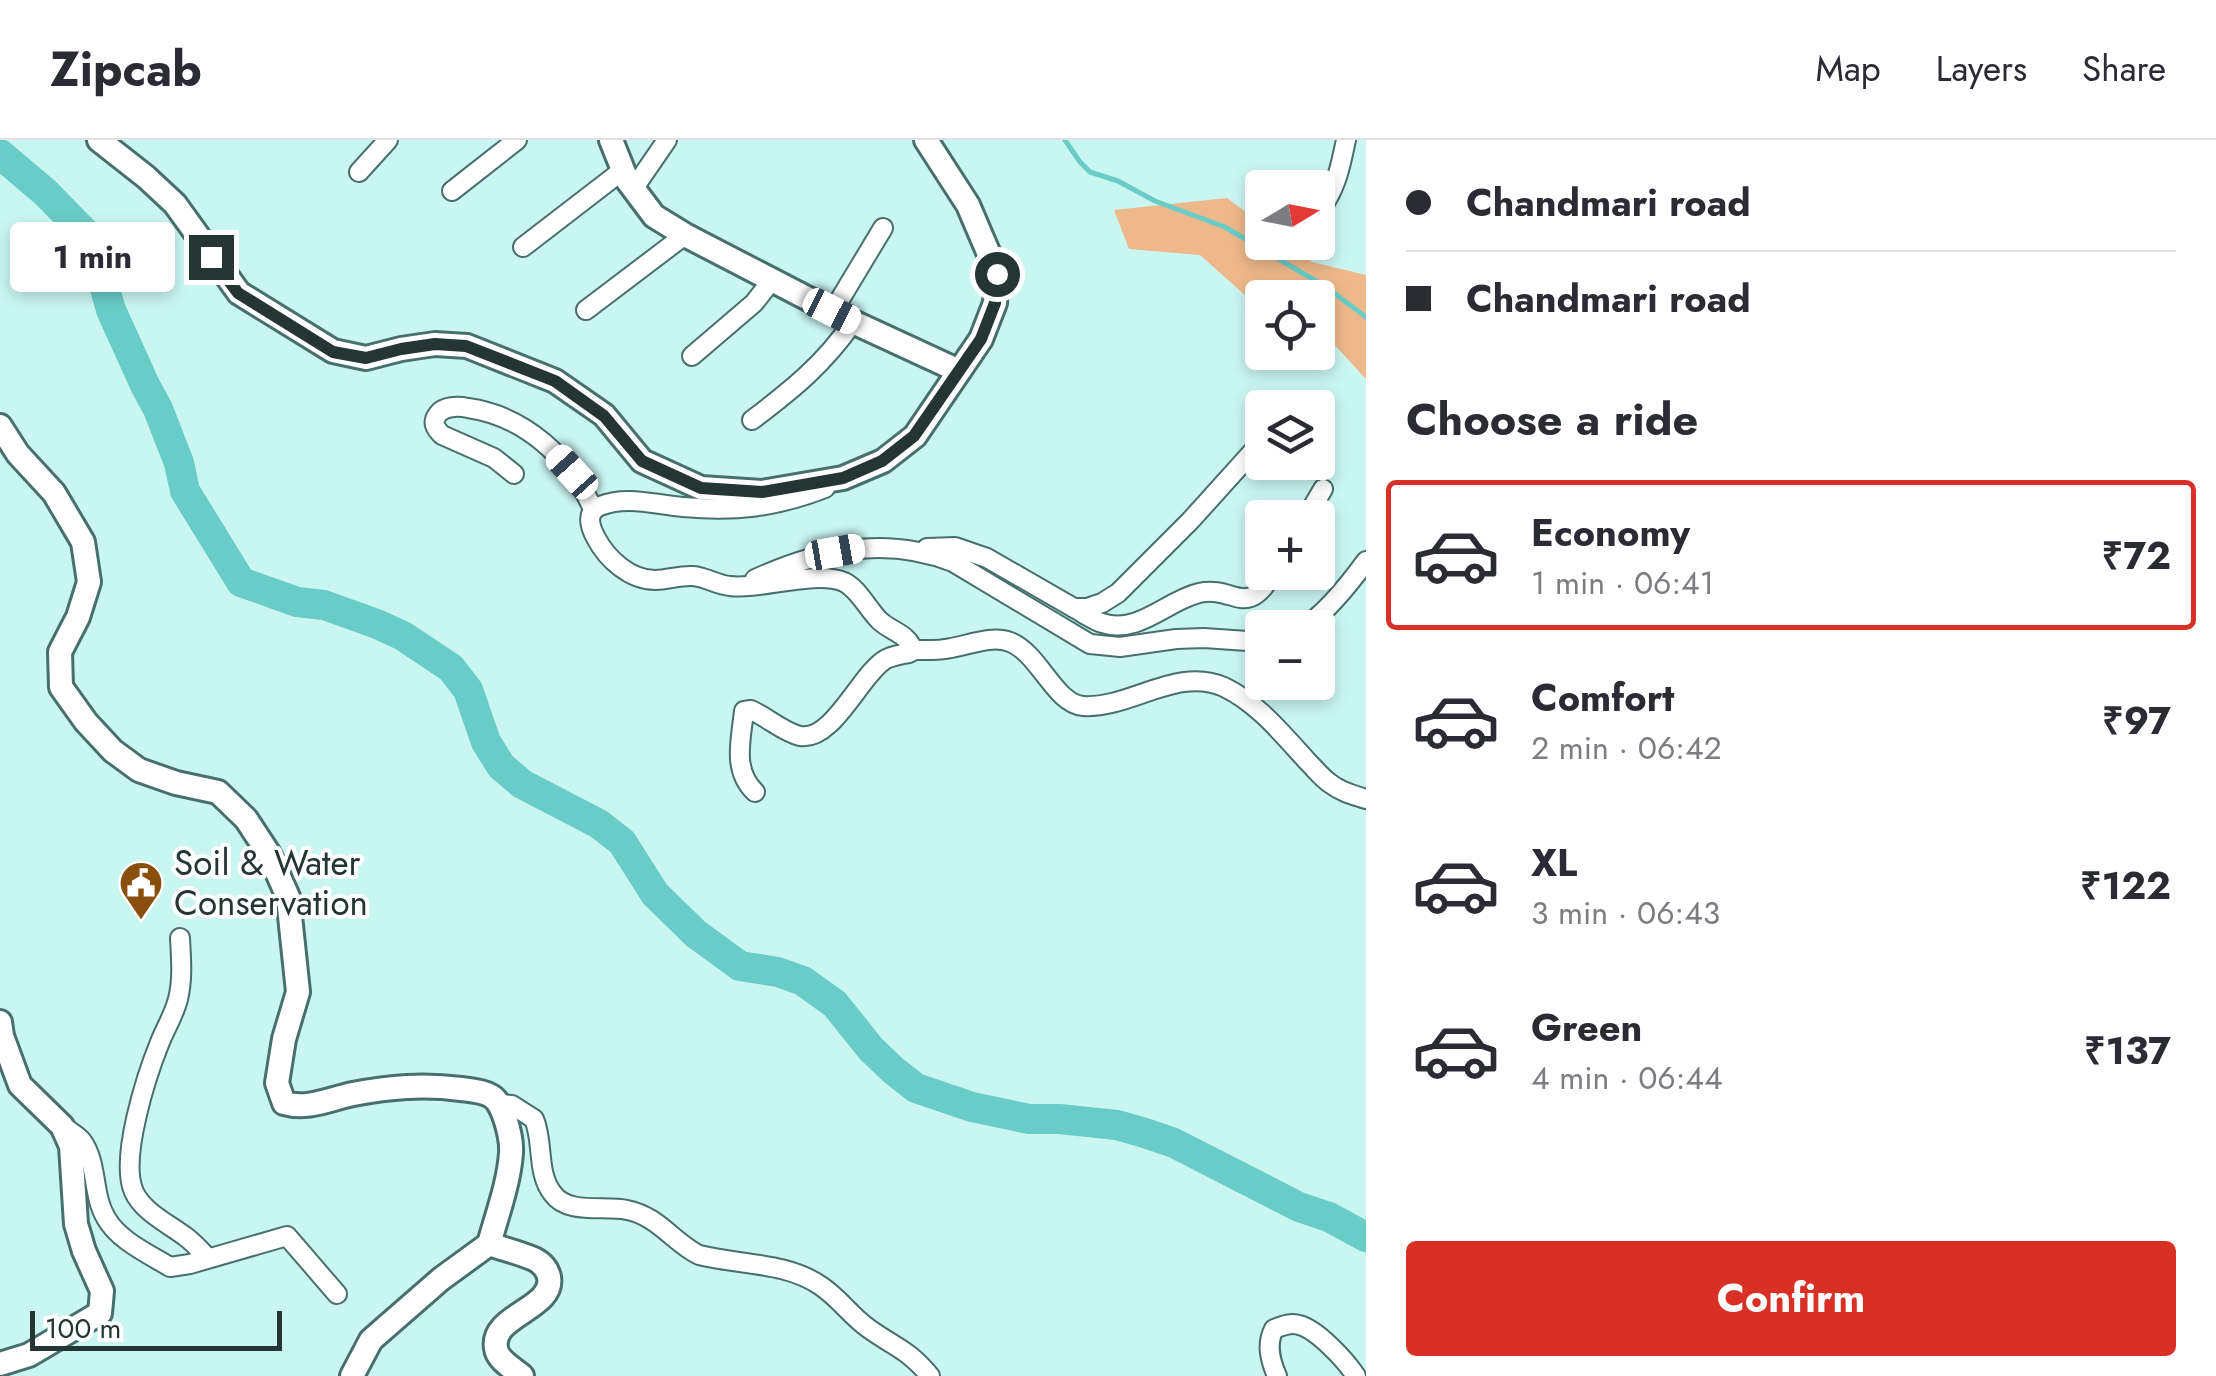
<!DOCTYPE html>
<meta charset="utf-8">
<style>
:root{--surface:#fff;--page:#f7f7f7;--text:#2b2b33;--muted:#7c7c81;--line:#e1e1e2;--accent:#d93025}
body{margin:0;font-family:Jost,sans-serif;background:var(--page);color:var(--text);height:100vh;display:flex;flex-direction:column;font-size:38px;white-space:nowrap}
*{box-sizing:border-box;margin:0}
p{font-size:32px;color:var(--muted)}
.icon{flex:none;width:55px;height:55px;fill:none;stroke:currentColor;stroke-width:2;stroke-linecap:round;stroke-linejoin:round}
.map{position:relative;flex:1;overflow:hidden}
.details{display:flex;flex-direction:column;background:var(--surface);width:850px}
.details>*{flex:none}
.hud{display:grid;align-content:center;height:220px;padding:0 40px;background:var(--surface)}
.needle{width:65px;rotate:80deg}
.tools{position:absolute;left:1245px;top:30px;display:grid;gap:20px}
.tools a{display:grid;place-items:center;width:90px;height:90px;border-radius:10px;background:var(--surface);box-shadow:0 5px 15px #0003;font-size:50px}
.scale{position:absolute;left:30px;bottom:25px;width:252px;box-sizing:border-box;padding-left:10px;border:5px solid #243534;border-top:0;font-size:28px;line-height:35px;white-space:nowrap;color:#243534;-webkit-text-stroke:8px #fff;paint-order:stroke}
.end{position:absolute;width:45px;height:45px;margin:-22px;border:12px solid #243534;background:#fff;box-shadow:0 0 0 5px #fff}
.from{border-radius:50%}
.bubble{position:absolute;height:70px;border-radius:10px;background:var(--surface);box-shadow:0 5px 15px #0003;font-size:32px;font-weight:700;line-height:70px;text-align:center}
.car{position:absolute;width:30px;height:60px;margin:-30px -15px;border-radius:12px;box-shadow:0 0 8px 2px #0007;background:linear-gradient(#fff 24%,#345 0 40%,#fff 0 76%,#345 0 86%,#fff 0)}
.hud b{display:flex;align-items:center;gap:35px;height:95px;font-size:38px}
.hud b+b{border-top:2px solid var(--line)}
.hud i{width:25px;height:25px;background:var(--text)}
ul{padding:0;list-style:none}
li{display:flex;align-items:center;gap:30px;height:150px;margin:0 20px 15px;padding:0 20px;border:5px solid transparent;border-radius:10px}
li div{flex:1}
li b{display:block;font-size:38px}
li em{font-style:normal;font-weight:700}
li.selected{border-color:var(--accent)}
li>.icon{width:90px;height:90px;stroke-width:1.5}
h2{padding:0 40px;font-size:45px;line-height:120px}
.cta{display:flex;gap:20px;margin-top:auto;padding:20px 40px}
.cta a{flex:1;height:115px;border-radius:10px;background:var(--accent);color:#fff;font-size:40px;font-weight:700;line-height:115px;text-align:center}
header{display:flex;align-items:center;gap:60px;box-sizing:border-box;height:140px;padding:0 50px;background:var(--surface);border-bottom:2px solid var(--line)}
header strong{font-size:48px}
nav{display:flex;gap:55px;margin-inline-start:auto;font-size:35px}
main{display:flex;flex:1;min-height:0}
.map>svg:first-child{display:block}
.green{fill:#eeb88b}
.lines{fill:none;stroke-linecap:round;stroke-linejoin:round}
.stream{stroke:#6accc6;stroke-width:5}
.river{stroke:#6accc6;stroke-width:30}
.street-casing{stroke:#476f6c;stroke-width:22}
.secondary-casing{stroke:#476f6c;stroke-width:28}
.street{stroke:#fff;stroke-width:18}
.secondary{stroke:#fff;stroke-width:22}
.route{stroke:#243534;stroke-width:12}
.labels{text-anchor:middle;dominant-baseline:central;stroke-width:8;stroke-linejoin:round;paint-order:stroke}
.poi-label{font-size:35px;fill:#243534;stroke:#fff;text-anchor:start}
</style>
<header>
<strong>Zipcab</strong>
<nav><a>Map</a><a>Layers</a><a>Share</a></nav>
</header>
<main>
<div class="map">
<svg width="1366" height="1236" viewBox="0 0 1366 1236">
<rect width="100%" height="100%" fill="#caf6f2"/>
<polygon class="green" points="1227,58 1262,84 1262,102 1287,103 1312,122 1366,135 1366,239 1318,187 1318,158 1262,158 1262,166 1256,165 1200,115 1129,109 1114,70"/>
<g class="lines">
<polyline class="stream" points="1065,0 1080,22 1090,32 1118,41 1155,61 1225,87 1326,147 1366,177"/>
<polyline class="river" points="0,14 46,53 85,93 96,117 111,170 145,245 158,269 179,323 185,351 241,442 297,462 324,465 377,484 403,496 451,528 468,550 486,602 501,626 522,644 599,684 622,702 655,754 696,794 740,826 778,832 803,841 835,864 871,909 893,930 916,948 972,967 1029,979 1059,979 1117,985 1145,993 1174,1003 1299,1067 1329,1077 1366,1097"/>
<defs>
<g id="street">
<polyline points="359,32 388,0"/>
<polyline points="634,48 667,0"/>
<polyline points="452,51 517,0"/>
<path d="M 1326,61 C 1338,41 1341,23 1346,0"/>
<polyline points="523,107 623,30"/>
<polyline points="586,170 685,95"/>
<polyline points="833,171 883,88"/>
<polyline points="692,216 754,163 772,140"/>
<path d="M 752,280 C 793,249 824,224 853,182"/>
<path d="M 514,334 L 494,318 L 442,295 C 436,289 431,283 438,274 C 444,266 458,266 468,268 C 525,276 570,318 593,369"/>
<polyline points="1306,378 1323,349"/>
<polyline points="927,408 955,407 987,418 1074,468 1087,468 1102,463 1118,453 1191,380 1255,309"/>
<path d="M 755,439 C 820,410 884,395 953,422 L 1090,504 L 1120,507 L 1176,499 L 1204,498 L 1262,502"/>
<path d="M 1074,468 C 1083,473 1093,480 1102,483 C 1138,495 1166,461 1199,453 C 1236,445 1245,481 1274,432"/>
<path d="M 1303,488 C 1326,473 1350,443 1366,421"/>
<path d="M 913,510 C 926,510 938,511 951,508 C 969,505 992,495 1010,502 C 1039,513 1055,564 1083,566 C 1130,569 1177,526 1224,547 C 1258,563 1284,596 1309,623 C 1316,630 1323,639 1331,644 C 1341,652 1354,655 1366,659"/>
<path d="M 755,652 C 732,630 741,600 744,571 L 751,570 C 767,577 783,592 800,596 C 833,602 861,533 886,519 C 893,516 902,514 909,513 L 913,511 C 909,494 892,492 880,481 C 868,470 859,449 844,442 C 815,430 761,450 730,446 C 717,445 706,437 693,436 C 680,435 668,440 655,440 C 630,440 607,419 596,398 C 590,387 585,372 600,366 C 627,355 656,365 683,367 C 736,372 776,367 825,348"/>
<path d="M 180,798 C 181,818 183,839 178,859 C 174,875 166,887 160,902 C 147,934 119,1019 134,1052 C 143,1072 169,1084 186,1097 C 194,1103 201,1111 208,1118"/>
<path d="M 499,964 L 512,965 L 534,979 C 544,1002 536,1033 553,1054 C 568,1075 605,1065 627,1070 C 658,1076 673,1102 699,1115 C 739,1125 787,1122 821,1146 C 839,1158 851,1176 868,1188 C 894,1207 908,1209 930,1236"/>
<path d="M 63,986 C 69,991 78,996 82,1001 C 98,1023 92,1055 106,1078 C 119,1101 149,1114 170,1127 L 190,1124 L 287,1096 L 337,1154"/>
<path d="M 1277,1236 C 1270,1220 1266,1204 1274,1189 C 1282,1186 1291,1182 1299,1185 C 1317,1189 1346,1221 1356,1236"/>
</g>
<g id="secondary">
<polyline points="99,0 146,37 175,64 239,153 333,211 366,218 401,209 435,204 467,206 555,241 604,275 642,321 701,348 762,352 843,338 883,321 915,296 981,199 995,163 997,133 968,65 926,0"/>
<polyline points="611,0 627,40 654,76 685,95 853,182 959,231"/>
<path d="M 0,286 L 18,314 L 54,353 L 83,402 L 89,442 L 78,477 L 60,512 L 61,547 L 86,582 L 113,611 L 139,630 L 176,643 L 218,652 L 246,679 L 269,714 L 288,757 L 298,852 L 284,899 L 277,943 L 284,963 C 308,970 329,959 353,954 C 390,947 423,944 461,949 C 470,950 483,951 491,956 C 504,963 512,999 511,1013 C 509,1043 497,1075 489,1104 L 441,1139 L 371,1200 L 352,1236"/>
<polyline points="0,882 2,896 20,945 62,986 71,1006 76,1084 84,1111 102,1151 100,1173 29,1215 0,1224"/>
<path d="M 489,1104 C 504,1109 520,1113 534,1119 C 542,1123 547,1128 549,1137 C 555,1169 490,1175 496,1208 C 497,1220 514,1229 522,1236"/>
</g>
</defs>
<use href="#street" class="street-casing"/>
<use href="#secondary" class="secondary-casing"/>
<use href="#street" class="street"/>
<use href="#secondary" class="secondary"/>
</g>
<g class="lines">
<polyline class="route" points="211,117 238,153 333,212 366,218 401,209 435,204 466,206 555,241 604,276 642,321 701,348 762,352 843,338 882,321 914,296 981,199 995,163 997,134"/>
</g>
<defs>
<symbol id="civic-pin" viewBox="-11 -11 22 30"><path d="M0 17L-7.5 6A9.5 9.5 0 1 1 7.5 6Z" fill="#8a4f0c" stroke="#fff"/><path d="M-.6-6.5H3V-4.5H.6V-3L4-1V1h2V6H-6V1h2V-1L-.6-3ZM-1.2 2.5V6h2.4V2.5Z" fill="#fff"/></symbol>
</defs>
<g fill-rule="evenodd">
<use href="#civic-pin" x="116" y="718" width="50" height="68"/>
</g>
<g class="labels">
<g class="poi-label">
<text x="174" y="723">Soil &amp; Water<tspan x="174" dy="40">Conservation</tspan></text>
</g>
</g>
</svg>
<div class="tools">
<a><svg class="needle" viewBox="-14 -14 28 28"><path d="M0-13l5 13h-10z" fill="#e53935"/><path d="M0 13l5-13h-10z" fill="#7c7c81"/></svg></a>
<a><svg class="icon" aria-label="locate" viewBox="0 0 24 24"><circle cx="12" cy="12" r="6"/><path d="M12 2v4M12 18v4M2 12h4M18 12h4"/></svg></a>
<a><svg class="icon" aria-label="layers" viewBox="0 0 24 24"><path d="M12 4l9 5-9 5-9-5zM3 14l9 5 9-5"/></svg></a>
<a>+</a>
<a>−</a>
</div>
<div class="scale">100 m</div>
<i class="end from" style="left:997px;top:134px"></i>
<i class="end" style="left:211px;top:117px"></i>
<div class="bubble" style="left:10px;top:82px;width:165px">1 min</div>
<i class="car" style="left:832px;top:171px;rotate:117deg"></i>
<i class="car" style="left:572px;top:332px;rotate:318deg"></i>
<i class="car" style="left:835px;top:412px;rotate:80deg"></i>
</div>
<section class="details">
<div class="hud">
<b><i class="from"></i>Chandmari road</b>
<b><i></i>Chandmari road</b>
</div>
<h2>Choose a ride</h2>
<ul>
<li class="selected"><svg class="icon" aria-label="car" viewBox="0 0 24 24"><path d="M5 17H2v-5l4-1 3-4h7l3 4 3 1v5h-3M9 17h6M6 11h13"/><circle cx="7" cy="17" r="2"/><circle cx="17" cy="17" r="2"/></svg><div><b>Economy</b><p>1 min · 06:41</p></div><em>₹72</em></li>
<li><svg class="icon" aria-label="car" viewBox="0 0 24 24"><path d="M5 17H2v-5l4-1 3-4h7l3 4 3 1v5h-3M9 17h6M6 11h13"/><circle cx="7" cy="17" r="2"/><circle cx="17" cy="17" r="2"/></svg><div><b>Comfort</b><p>2 min · 06:42</p></div><em>₹97</em></li>
<li><svg class="icon" aria-label="car" viewBox="0 0 24 24"><path d="M5 17H2v-5l4-1 3-4h7l3 4 3 1v5h-3M9 17h6M6 11h13"/><circle cx="7" cy="17" r="2"/><circle cx="17" cy="17" r="2"/></svg><div><b>XL</b><p>3 min · 06:43</p></div><em>₹122</em></li>
<li><svg class="icon" aria-label="car" viewBox="0 0 24 24"><path d="M5 17H2v-5l4-1 3-4h7l3 4 3 1v5h-3M9 17h6M6 11h13"/><circle cx="7" cy="17" r="2"/><circle cx="17" cy="17" r="2"/></svg><div><b>Green</b><p>4 min · 06:44</p></div><em>₹137</em></li>
</ul>
<div class="cta"><a>Confirm</a></div>
</section>
</main>
